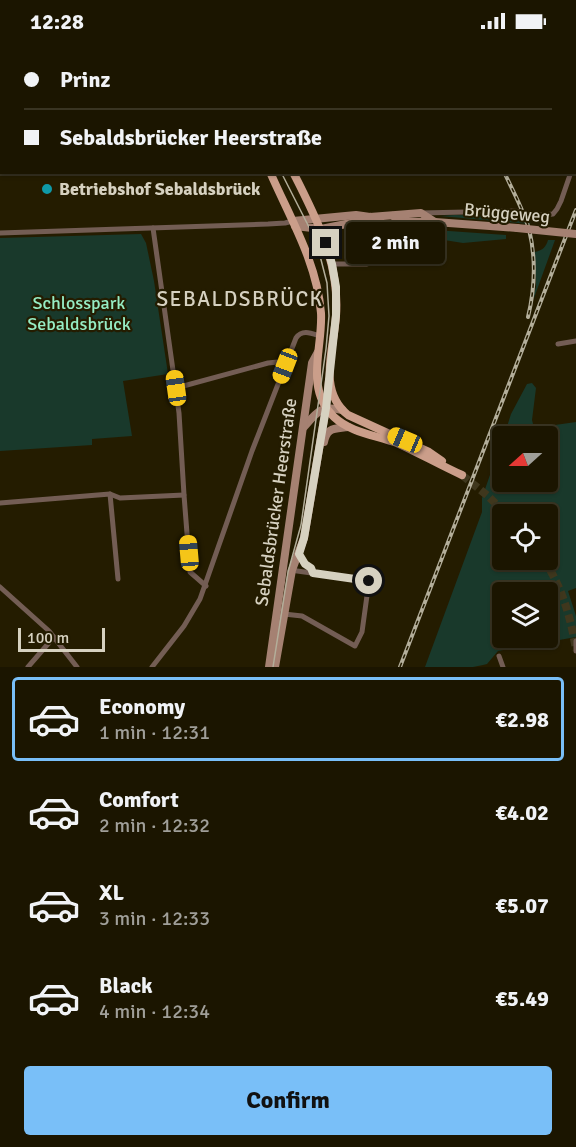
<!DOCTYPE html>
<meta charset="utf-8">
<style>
:root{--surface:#1b1500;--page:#241e0a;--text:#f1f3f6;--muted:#a09f99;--line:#393422;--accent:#79bff8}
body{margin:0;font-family:Signika,sans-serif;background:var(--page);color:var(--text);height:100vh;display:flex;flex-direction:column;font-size:22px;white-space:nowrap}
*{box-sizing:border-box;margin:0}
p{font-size:20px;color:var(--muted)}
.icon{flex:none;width:33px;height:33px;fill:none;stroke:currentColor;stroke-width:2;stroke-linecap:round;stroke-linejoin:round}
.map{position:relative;height:625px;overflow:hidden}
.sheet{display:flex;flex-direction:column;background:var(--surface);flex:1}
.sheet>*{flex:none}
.banner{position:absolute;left:0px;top:0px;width:576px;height:132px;box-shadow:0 2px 4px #0004,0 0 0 2px var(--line);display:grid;align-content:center;height:132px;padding:0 24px;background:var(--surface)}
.needle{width:39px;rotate:249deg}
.controls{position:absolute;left:492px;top:384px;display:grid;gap:12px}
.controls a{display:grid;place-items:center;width:66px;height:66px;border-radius:6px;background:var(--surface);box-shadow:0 2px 4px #0004,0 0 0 2px var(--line);font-size:30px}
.scale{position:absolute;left:18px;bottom:15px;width:87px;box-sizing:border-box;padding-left:6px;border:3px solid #d6d1c0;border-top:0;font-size:16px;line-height:21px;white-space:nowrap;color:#d6d1c0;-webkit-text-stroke:4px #241c00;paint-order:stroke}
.end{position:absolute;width:27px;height:27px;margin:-14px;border:8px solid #d6d1c0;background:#111;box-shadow:0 0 0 3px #111}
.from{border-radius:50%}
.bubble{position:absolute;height:42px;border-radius:6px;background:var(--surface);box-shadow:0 2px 4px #0004,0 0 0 2px var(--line);font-size:20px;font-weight:700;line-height:42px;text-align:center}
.car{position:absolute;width:18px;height:36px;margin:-18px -9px;border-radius:8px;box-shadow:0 0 4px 2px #0007;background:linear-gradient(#f5c518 24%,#345 0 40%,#f5c518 0 76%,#345 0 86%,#f5c518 0)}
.banner b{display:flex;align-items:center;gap:21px;height:57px;font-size:22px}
.banner b+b{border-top:2px solid var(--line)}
.banner i{width:15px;height:15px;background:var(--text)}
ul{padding:10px 0 0;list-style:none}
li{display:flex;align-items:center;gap:18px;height:84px;margin:0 12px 9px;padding:0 12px;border:3px solid transparent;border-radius:6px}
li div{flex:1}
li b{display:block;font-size:22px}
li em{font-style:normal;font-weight:700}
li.active{border-color:var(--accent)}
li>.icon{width:54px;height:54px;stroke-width:1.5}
.button{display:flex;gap:12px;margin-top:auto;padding:12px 24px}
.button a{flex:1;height:69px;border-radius:6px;background:var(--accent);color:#111;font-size:24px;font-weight:700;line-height:69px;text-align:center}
.status{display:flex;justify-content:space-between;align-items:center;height:42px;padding:0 30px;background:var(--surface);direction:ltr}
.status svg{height:16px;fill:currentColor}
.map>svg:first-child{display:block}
.green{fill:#19392b;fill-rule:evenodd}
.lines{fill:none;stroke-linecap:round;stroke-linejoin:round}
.primary-tunnel{stroke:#3f371d;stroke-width:8;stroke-dasharray:8 4;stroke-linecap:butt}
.street{stroke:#735d54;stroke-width:5}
.secondary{stroke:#a58172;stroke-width:8}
.primary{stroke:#cb9e8a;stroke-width:8}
.tram{stroke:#b3ae9a;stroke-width:1.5}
.rail-casing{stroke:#b3ae9a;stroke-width:4}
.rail{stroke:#241c00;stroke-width:1.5;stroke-dasharray:4.5;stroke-linecap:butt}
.secondary-bridge{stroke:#a58172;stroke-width:8}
.route{stroke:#d6d1c0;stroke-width:8}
.culture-dot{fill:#0f9aa8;stroke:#241c00;stroke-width:2}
.labels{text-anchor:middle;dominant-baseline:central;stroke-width:4.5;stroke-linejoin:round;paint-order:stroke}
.poi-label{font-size:18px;font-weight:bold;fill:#d6d1c0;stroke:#241c00;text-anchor:start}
.street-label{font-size:18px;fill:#d6d1c0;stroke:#241c00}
.park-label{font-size:18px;fill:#96edc4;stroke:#241c00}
.quarter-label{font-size:21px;letter-spacing:1.5px;fill:#d6d1c0;stroke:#241c00}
</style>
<div class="status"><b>12:28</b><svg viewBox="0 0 49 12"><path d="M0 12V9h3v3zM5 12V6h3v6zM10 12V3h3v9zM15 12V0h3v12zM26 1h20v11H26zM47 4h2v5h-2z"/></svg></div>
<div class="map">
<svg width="576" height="625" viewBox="0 0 576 625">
<rect width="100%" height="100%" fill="#241c00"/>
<g class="green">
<polygon points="455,173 531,175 530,182 440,174"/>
<polygon points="406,186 506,193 506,197 463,201 406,192"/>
<polygon points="141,192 146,201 154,239 168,332 123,339 132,394 92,397 92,403 0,409 0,196"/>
<path d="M 548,198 L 555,198 L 534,256 L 533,255 L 536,245 L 535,210 C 543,208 546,205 548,198 Z"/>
<path d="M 532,341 L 536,346 L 532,378 L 534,386 L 576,380 L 576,546 L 568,549 L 576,574 L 576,595 L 498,609 L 487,622 L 483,623 L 473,625 L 425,625 L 482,470 L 482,456 L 502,398 L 502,440 L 548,440 L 548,394 L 504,394 L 511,372 L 527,342 ZM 502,472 L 548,472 L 548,518 L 502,518 ZM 502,550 L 548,550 L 548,596 L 502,596 Z"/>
</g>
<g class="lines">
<g class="primary-tunnel">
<polyline points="462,433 488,454 506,472"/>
<path d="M 544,518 C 562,545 571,576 576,608"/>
</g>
<g class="street">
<polyline points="163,2 163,0"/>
<polyline points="574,122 576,116"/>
<polyline points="0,123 2,122"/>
<polyline points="421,171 514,169 542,173 553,172 557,167 561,159 571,130"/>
<polyline points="153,186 179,371 184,453 190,530 206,544"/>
<polyline points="0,191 268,182 285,181 293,179"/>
<polyline points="332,222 367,222 370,175"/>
<polyline points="558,302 576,299"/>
<polyline points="176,346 268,321 278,320 285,324"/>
<polyline points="110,452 118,537"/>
<polyline points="0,461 110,452 120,456 184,453"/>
<polyline points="299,512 305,522 311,526 313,531"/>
<polyline points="0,545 49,589 77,625"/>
<polyline points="284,572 302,574 355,604 362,590 369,539 290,528"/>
<polyline points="576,599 576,609"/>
<polyline points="499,614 503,625"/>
<polyline points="28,625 54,595"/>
<path d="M 152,625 L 184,584 L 200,557 L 252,409 L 296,296 C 302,287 311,291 320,294"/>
</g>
<g class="secondary">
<polyline points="393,174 404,180 435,180 517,186"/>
<polyline points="293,179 356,173 370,175 421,171 435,180"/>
<polyline points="295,184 321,187 361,179 370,175"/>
<path d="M 304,385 C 317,370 321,363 342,368"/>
<path d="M 324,400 C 327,385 334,387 348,385"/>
<polyline points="269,625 312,321 318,310"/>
<polyline points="275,625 292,528 304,496 326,366 329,338"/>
</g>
<g class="primary">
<polyline points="211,0 212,2"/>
<polyline points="226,0 227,2"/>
<path d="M 270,130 C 290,176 317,220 321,271 C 323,306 304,347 334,375 C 351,391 376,393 397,401 C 419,411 440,423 462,433"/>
<path d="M 293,130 C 316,175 340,221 336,274 C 334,307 317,348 348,373 L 429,410 L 442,419"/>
</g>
<polyline class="tram" points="273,625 288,530 301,483 326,307 329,274 327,241 318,206 313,193 281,130"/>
<defs>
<g id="rail">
<polyline points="446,0 447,2"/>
<path d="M 504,130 C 513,149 523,167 529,187 C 536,216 535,246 528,275"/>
<polyline points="400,625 576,168"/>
</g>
</defs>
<use href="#rail" class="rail-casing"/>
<use href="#rail" class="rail"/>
<polyline class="secondary-bridge" points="517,186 576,192"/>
</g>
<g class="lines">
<polyline class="route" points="326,201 332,222 336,245 336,273 326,366 304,496 299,512 305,522 311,526 313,531 369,539"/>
</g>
<circle class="culture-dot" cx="47" cy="147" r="6"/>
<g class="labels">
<g class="poi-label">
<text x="59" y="147">Betriebshof Sebaldsbrück</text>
</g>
<g class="street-label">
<text transform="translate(507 171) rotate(5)">Brüggeweg</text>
<text transform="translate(276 460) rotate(-82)">Sebaldsbrücker Heerstraße</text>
</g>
<g class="park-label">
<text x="79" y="261">Schlosspark<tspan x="79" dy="21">Sebaldsbrück</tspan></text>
</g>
<g class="quarter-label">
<text x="240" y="257">SEBALDSBRÜCK</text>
</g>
</g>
</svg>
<div class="controls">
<a><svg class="needle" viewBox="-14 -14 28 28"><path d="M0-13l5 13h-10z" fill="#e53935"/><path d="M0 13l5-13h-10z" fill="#a09f99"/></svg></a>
<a><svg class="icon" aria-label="locate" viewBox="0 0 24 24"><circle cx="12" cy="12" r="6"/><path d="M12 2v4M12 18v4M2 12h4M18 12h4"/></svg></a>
<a><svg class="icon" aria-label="layers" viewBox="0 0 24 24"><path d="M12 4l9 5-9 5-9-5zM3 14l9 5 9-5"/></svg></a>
</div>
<div class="scale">100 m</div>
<i class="end from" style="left:369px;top:539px"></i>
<i class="end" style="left:326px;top:201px"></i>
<div class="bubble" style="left:346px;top:180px;width:99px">2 min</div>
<i class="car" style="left:285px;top:324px;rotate:201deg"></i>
<i class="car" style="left:176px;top:346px;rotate:352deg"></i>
<i class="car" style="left:405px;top:398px;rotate:293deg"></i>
<i class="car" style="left:189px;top:511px;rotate:355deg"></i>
<div class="banner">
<b><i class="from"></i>Prinz</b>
<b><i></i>Sebaldsbrücker Heerstraße</b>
</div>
</div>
<section class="sheet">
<ul>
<li class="active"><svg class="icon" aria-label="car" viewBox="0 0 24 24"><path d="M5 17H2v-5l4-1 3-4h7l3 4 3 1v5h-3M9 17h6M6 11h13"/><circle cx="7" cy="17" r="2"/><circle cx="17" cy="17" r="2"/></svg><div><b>Economy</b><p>1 min · 12:31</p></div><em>€2.98</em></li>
<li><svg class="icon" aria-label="car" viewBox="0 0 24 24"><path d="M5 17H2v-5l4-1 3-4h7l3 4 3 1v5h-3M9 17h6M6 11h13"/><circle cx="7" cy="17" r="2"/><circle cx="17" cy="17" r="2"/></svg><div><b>Comfort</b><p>2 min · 12:32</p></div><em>€4.02</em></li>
<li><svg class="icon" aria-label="car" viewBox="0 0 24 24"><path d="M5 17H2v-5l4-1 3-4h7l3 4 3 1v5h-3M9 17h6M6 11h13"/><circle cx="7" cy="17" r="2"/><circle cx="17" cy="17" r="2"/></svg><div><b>XL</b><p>3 min · 12:33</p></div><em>€5.07</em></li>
<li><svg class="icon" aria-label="car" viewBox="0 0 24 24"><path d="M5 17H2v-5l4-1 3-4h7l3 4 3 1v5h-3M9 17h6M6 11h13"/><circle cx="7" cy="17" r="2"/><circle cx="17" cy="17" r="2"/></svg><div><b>Black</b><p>4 min · 12:34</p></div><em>€5.49</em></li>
</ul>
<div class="button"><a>Confirm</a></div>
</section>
